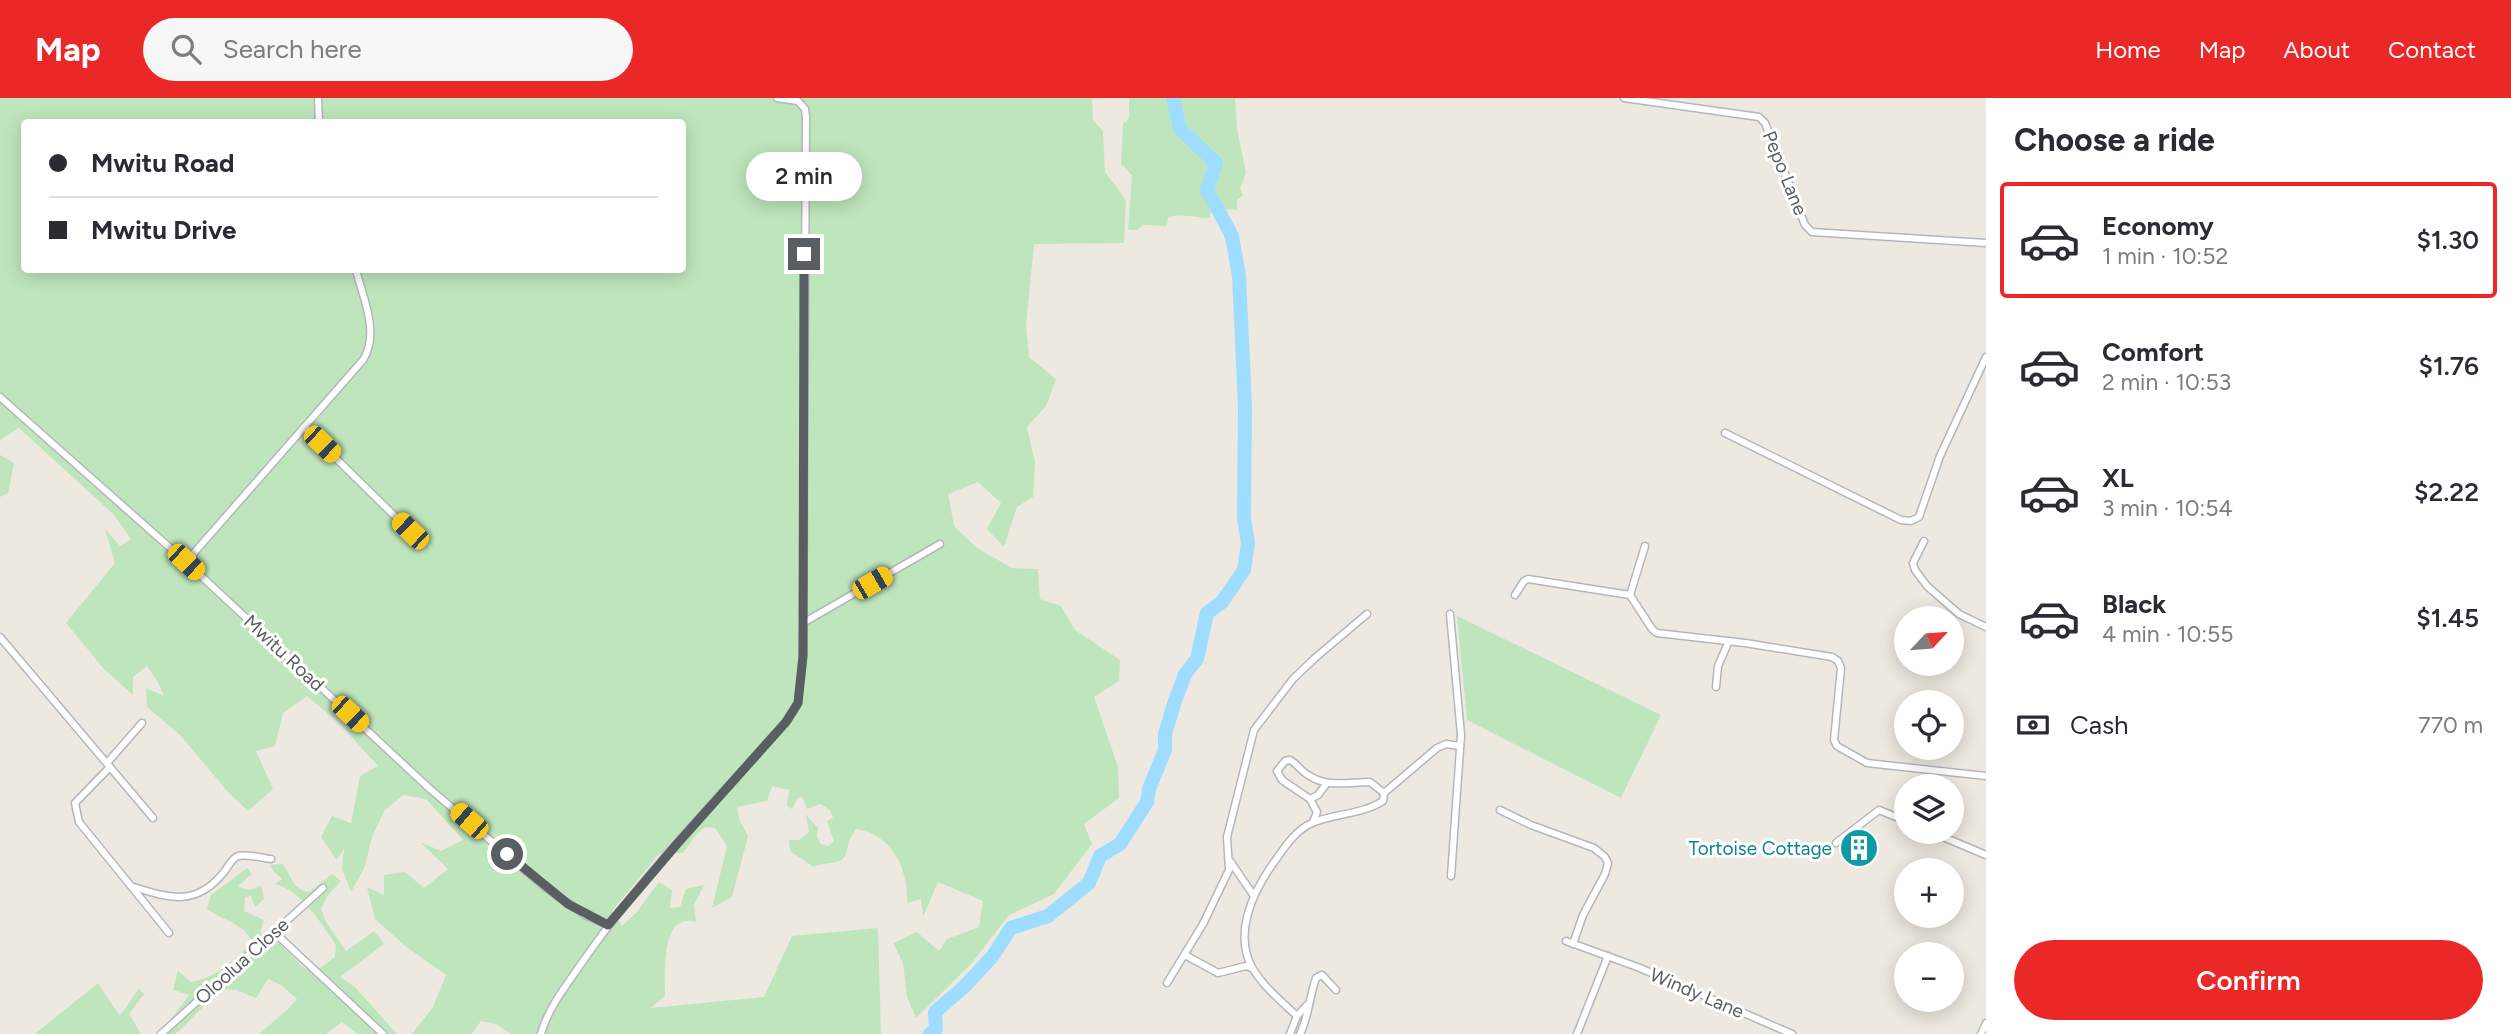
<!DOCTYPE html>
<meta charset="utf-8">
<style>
:root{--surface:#fff;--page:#f7f7f7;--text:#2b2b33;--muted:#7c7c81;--line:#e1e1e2;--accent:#eb2828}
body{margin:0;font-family:Figtree,sans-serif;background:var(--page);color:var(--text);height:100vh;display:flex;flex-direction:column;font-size:26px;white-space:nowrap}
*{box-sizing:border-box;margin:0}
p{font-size:23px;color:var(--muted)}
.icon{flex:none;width:38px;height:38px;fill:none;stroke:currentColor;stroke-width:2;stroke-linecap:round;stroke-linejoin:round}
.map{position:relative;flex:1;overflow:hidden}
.details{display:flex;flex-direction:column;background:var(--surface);width:525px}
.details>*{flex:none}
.top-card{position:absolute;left:21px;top:21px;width:665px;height:154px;border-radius:7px;box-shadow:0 4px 18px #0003;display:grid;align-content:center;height:154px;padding:0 28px;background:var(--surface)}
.needle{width:46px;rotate:64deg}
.tools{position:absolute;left:1894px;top:508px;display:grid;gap:14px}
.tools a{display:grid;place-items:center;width:70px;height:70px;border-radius:50%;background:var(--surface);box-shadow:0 4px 18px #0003;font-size:35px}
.end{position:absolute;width:32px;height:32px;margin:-16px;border:9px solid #595e62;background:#fff;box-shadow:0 0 0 4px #fff}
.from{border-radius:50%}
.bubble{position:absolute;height:49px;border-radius:24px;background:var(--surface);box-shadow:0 4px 18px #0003;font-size:23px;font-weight:600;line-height:49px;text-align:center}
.car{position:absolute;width:21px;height:42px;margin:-21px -10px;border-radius:9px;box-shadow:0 0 5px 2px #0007;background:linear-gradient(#f5c518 24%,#345 0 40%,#f5c518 0 76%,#345 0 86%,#f5c518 0)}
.top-card b{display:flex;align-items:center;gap:24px;height:66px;font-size:26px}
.top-card b+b{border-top:2px solid var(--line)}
.top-card i{width:18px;height:18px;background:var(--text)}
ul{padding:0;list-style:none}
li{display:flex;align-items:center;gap:21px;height:116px;margin:0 14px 10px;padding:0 14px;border:4px solid transparent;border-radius:7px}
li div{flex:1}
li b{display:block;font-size:26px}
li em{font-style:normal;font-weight:600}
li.active{border-color:var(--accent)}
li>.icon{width:63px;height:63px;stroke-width:1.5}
h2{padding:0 28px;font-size:32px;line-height:84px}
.pay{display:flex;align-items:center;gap:18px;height:77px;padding:0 28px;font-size:26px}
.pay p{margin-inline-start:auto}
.action{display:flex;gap:14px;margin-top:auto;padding:14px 28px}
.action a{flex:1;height:80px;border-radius:42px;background:var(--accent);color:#fff;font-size:28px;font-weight:600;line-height:80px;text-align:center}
header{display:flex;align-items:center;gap:42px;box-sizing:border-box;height:98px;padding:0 35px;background:var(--accent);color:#fff}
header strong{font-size:33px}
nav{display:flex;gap:38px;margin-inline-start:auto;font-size:24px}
.search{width:490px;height:63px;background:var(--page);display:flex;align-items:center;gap:18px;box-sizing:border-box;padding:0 24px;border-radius:38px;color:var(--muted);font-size:26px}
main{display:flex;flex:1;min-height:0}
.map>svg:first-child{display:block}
.green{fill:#bfe5bc;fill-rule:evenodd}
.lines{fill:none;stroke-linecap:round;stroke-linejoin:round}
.river{stroke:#9eddff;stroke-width:14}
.street-casing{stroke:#b3b7bc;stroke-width:9}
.street{stroke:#fff;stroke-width:6}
.route{stroke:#595e62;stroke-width:9}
.labels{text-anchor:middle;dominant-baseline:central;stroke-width:6;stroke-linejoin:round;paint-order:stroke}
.street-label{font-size:19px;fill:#595e62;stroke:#fff}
.culture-label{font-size:19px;fill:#0d838f;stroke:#fff;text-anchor:end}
</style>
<header>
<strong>Map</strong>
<div class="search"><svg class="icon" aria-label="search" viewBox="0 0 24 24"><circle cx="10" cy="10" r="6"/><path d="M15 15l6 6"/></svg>Search here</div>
<nav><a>Home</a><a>Map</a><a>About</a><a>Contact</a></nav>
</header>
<main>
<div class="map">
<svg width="1986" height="936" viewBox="0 0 1986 936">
<rect width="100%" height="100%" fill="#ede9e0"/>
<g class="green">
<path d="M 0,0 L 1092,0 L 1093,22 L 1103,33 L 1105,74 L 1126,102 L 1124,145 L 1034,146 L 1026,228 L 1029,259 L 1056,281 L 1046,308 L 1027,329 L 1035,364 L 1033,399 L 1017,409 L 1004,449 L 987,431 L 1001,405 L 978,384 L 948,396 L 954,428 L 977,450 L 1012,470 L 1038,471 L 1040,501 L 1061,508 L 1075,532 L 1120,562 L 1119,583 L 1094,599 L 1118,669 L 1119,700 L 1084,726 L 1092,746 L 1054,796 L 1009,817 L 971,866 L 916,920 L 907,899 L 903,865 L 893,845 L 917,834 L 939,853 L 947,841 L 979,829 L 983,803 L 938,784 L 923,819 L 921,801 L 907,805 C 909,772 892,736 856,731 C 854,735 851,738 850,741 C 846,750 849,761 836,764 C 827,767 824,764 814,769 L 790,753 L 789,742 L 799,742 L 809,734 L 806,717 L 818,730 L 817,739 L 821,746 L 828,748 L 834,743 L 827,723 L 833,720 L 830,712 L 820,706 L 807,711 L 802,698 L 797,701 L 792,711 L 787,708 L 789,692 L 772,688 L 767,703 L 737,709 L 739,721 L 748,738 L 732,799 L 712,810 L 727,748 L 715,730 L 705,729 L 695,738 L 683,755 L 659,756 L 612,813 L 622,828 L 636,815 L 659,784 L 672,792 L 670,810 L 680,809 L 686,791 L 704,787 L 694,807 L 696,824 C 691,823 684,822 680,825 C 662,833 665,881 665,898 L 651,910 L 764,899 L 792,838 L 878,830 L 881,936 L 511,936 L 496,926 L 481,923 L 472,936 L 412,936 L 433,909 L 446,877 L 404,847 L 375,821 L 367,789 L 384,797 L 384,777 L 405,774 L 424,790 L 448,771 L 420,744 L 441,753 L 463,742 L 426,701 L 403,697 L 384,713 L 372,739 L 365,768 L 351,794 L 342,771 L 344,751 L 337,762 L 321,739 L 332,718 L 351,725 L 360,678 L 378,668 L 338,624 L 307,598 L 283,615 L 275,648 L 256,653 L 273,691 L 248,713 L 228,694 L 180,637 L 147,609 L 146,590 L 164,598 L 159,586 L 147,568 L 133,579 L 133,597 L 104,571 L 66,525 L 115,465 L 105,431 L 120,448 L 131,441 L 113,416 L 19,330 L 0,342 ZM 24,24 L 682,24 L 682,172 L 24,172 Z"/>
<path d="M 1129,0 L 1235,0 L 1237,31 L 1246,75 L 1240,90 L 1243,97 L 1237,102 L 1237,112 L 1211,110 L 1210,120 C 1195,120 1183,115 1168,119 L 1167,128 L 1143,127 L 1137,132 L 1128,132 L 1132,77 L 1121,66 L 1123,26 L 1129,20 Z"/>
<polygon points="0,357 14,365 8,395 0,399"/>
<polygon points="1457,518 1661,617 1621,700 1467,622"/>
<path d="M 282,766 C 293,778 291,791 309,794 L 332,776 L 341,783 L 328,797 L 321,811 L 326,824 L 346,853 L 374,833 L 384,846 L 340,879 L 355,889 L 397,936 L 358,936 L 342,924 L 326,936 L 260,936 C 272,923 286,915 297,901 L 281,887 L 268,881 L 256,900 L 236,892 L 221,891 L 180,932 L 175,936 L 160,936 L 189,897 L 173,892 L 178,873 L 191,884 C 217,880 234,862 252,844 C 243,824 223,823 207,811 L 211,797 L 247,770 L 252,776 L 238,788 C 247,793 253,793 261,787 L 264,801 L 255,809 L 251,798 L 245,799 L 244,813 L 264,822 L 260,834 L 278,844 L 305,871 L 320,870 L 335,859 L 336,847 C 321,825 301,792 275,786 L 282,781 L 274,774 L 270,767 Z"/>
<polygon points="98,885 119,917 125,911 139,890 144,896 129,916 141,936 35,936"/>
</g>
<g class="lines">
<polyline class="river" points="930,936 936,931 935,914 964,889 992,859 1011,830 1048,818 1089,785 1100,758 1120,746 1147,704 1149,691 1165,652 1165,636 1174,606 1185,576 1197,561 1207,515 1222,504 1244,472 1248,445 1244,420 1245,308 1239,178 1232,138 1207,91 1216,65 1180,31 1173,0"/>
<defs>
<g id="street">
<polyline points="318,0 319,24"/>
<polyline points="1624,0 1759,19 1765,25 1805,127 1812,134 1986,145"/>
<polyline points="0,299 186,464 430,691 545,789 585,817 608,827"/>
<polyline points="304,329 410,433"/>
<polyline points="1725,335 1901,422 1911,423 1919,419 1940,358 1986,259"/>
<polyline points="1924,443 1913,465 1915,472 1927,488 1959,516 1986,529"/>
<polyline points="1645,448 1630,497 1652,531 1657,535 1745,545 1832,559 1838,563 1841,570 1834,642 1837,648 1867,665 1986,678"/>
<path d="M 186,464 L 363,262 C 380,235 363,200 356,172"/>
<polyline points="1515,497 1524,483 1528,481 1630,497"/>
<polyline points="1450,516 1461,637 1451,778"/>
<polyline points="803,525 940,446"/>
<polyline points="0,539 153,720"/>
<polyline points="1716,589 1718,568 1729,543"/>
<polyline points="107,665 142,625"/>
<polyline points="110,669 75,705 79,724 169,835"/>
<polyline points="1384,695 1437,650 1446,646 1460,648"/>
<polyline points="1310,701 1317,714 1313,724"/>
<polyline points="1500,712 1531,727 1594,750 1605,759 1608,765 1605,776 1583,817 1573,846"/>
<polyline points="1929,733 1986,757"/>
<polyline points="1836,745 1879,712 1906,723"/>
<polyline points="1230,763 1254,798"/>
<path d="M 134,789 C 171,801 197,808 224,774 C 228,769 232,760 238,758 C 248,756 262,760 271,761"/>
<polyline points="274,834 383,936"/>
<polyline points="1566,843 1640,870 1792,936"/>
<polyline points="1185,857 1218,875 1246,868 1252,870"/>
<polyline points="1167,885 1203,826 1229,772 1227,739 1254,632 1293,581 1315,560 1367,516"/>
<path d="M 1297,918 C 1282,904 1264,889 1253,871 C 1233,837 1252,796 1272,767 C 1283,752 1295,732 1312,725 C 1335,715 1361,717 1383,703 L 1384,695 L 1370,684 C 1348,684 1327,690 1308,677 C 1301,673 1297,666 1290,662 L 1285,663 L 1277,673 L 1282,682 L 1310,701 L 1318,697 L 1327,685"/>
<polyline points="161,936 323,790"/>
<path d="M 541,936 C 548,910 566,888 581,866 C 641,779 716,703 786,624 L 798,605 L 803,558 L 806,19 L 805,11 L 798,3 L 777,0"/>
<polyline points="1290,936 1297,918 1307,907"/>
<path d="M 1300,936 C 1309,918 1309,900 1316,880 L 1322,877 L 1336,892"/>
<polyline points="1577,936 1608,858"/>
<polyline points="1981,936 1986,925"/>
</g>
</defs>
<use href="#street" class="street-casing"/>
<use href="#street" class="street"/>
</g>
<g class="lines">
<polyline class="route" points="507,756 568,806 608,827 677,746 786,624 798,605 803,558 804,156"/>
</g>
<defs>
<symbol id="building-disc" viewBox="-11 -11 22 22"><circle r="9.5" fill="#0f9aa8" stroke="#fff"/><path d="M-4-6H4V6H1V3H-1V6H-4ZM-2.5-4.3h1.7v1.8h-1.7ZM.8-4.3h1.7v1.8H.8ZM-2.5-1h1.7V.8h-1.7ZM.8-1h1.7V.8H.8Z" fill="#fff"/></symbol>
</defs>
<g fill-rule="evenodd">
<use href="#building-disc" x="1837" y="728" width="44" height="44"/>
</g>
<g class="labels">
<g class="street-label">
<text transform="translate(1785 75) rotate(68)">Pepo Lane</text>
<text transform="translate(284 555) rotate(43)">Mwitu Road</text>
<text transform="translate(242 863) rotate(-42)">Oloolua Close</text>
<text transform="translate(1697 895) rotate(23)">Windy Lane</text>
</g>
<g class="culture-label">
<text x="1832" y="750">Tortoise Cottage</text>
</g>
</g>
</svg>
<div class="tools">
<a><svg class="needle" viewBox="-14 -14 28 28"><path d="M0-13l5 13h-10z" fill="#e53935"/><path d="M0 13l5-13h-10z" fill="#7c7c81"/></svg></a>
<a><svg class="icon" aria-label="locate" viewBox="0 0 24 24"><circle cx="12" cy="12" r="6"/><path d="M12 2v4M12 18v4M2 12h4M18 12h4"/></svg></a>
<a><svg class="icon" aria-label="layers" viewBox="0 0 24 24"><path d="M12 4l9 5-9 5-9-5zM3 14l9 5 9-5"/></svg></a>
<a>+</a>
<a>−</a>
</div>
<i class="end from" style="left:507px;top:756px"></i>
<i class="end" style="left:804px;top:156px"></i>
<div class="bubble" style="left:746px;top:54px;width:116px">2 min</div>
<i class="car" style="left:322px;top:346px;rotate:134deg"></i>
<i class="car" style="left:410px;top:433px;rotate:314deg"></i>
<i class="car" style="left:186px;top:464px;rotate:133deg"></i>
<i class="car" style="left:872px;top:485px;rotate:60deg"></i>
<i class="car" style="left:350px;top:616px;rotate:133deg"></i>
<i class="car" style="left:469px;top:723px;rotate:311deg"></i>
<div class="top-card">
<b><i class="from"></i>Mwitu Road</b>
<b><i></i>Mwitu Drive</b>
</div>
</div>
<section class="details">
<h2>Choose a ride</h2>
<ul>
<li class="active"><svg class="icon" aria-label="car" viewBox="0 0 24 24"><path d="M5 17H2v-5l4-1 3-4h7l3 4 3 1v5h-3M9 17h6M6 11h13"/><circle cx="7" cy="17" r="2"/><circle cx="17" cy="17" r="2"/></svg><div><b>Economy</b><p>1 min · 10:52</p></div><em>$1.30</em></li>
<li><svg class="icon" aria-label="car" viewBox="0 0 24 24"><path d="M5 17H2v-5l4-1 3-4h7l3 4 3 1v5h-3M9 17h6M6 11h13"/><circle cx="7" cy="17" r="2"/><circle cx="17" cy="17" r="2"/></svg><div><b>Comfort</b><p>2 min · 10:53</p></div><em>$1.76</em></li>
<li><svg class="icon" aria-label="car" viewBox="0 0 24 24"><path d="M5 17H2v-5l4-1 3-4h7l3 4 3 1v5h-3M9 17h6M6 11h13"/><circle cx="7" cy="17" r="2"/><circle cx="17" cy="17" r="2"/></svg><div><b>XL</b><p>3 min · 10:54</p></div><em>$2.22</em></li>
<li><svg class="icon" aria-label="car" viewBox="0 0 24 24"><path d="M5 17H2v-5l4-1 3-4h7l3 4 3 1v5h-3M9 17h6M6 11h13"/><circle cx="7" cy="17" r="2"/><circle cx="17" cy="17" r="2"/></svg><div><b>Black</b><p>4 min · 10:55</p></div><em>$1.45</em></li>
</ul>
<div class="pay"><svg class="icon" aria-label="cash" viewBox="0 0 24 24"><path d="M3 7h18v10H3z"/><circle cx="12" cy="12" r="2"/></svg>Cash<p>770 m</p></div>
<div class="action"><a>Confirm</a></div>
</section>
</main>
